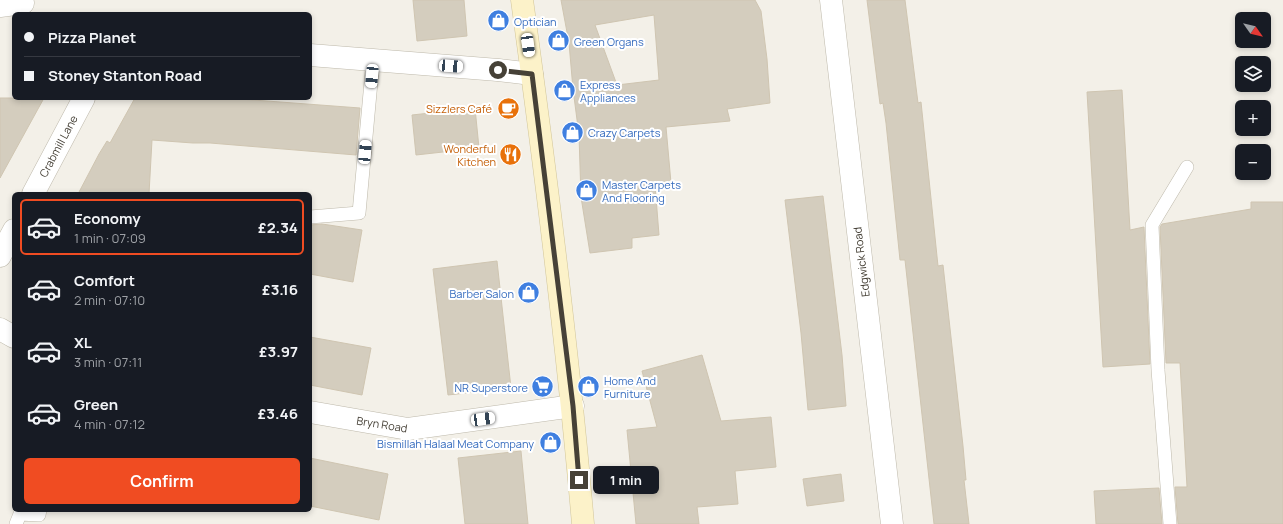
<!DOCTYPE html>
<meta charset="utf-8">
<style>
:root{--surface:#171b24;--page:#20242c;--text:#f1f3f6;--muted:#9ea1a6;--line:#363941;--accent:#f04c22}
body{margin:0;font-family:Manrope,sans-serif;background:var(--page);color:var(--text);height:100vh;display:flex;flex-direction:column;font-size:15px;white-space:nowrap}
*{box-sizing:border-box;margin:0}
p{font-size:13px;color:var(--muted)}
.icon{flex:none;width:22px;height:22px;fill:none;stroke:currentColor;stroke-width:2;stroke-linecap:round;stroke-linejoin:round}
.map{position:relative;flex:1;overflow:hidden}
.drawer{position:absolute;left:12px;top:192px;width:300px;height:320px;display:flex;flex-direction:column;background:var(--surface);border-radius:6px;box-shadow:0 2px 6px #0003}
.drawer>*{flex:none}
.hud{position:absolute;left:12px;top:12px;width:300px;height:88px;border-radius:6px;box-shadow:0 2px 6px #0003;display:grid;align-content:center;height:88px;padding:0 12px;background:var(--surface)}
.needle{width:26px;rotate:124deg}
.buttons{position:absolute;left:1235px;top:12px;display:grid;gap:8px}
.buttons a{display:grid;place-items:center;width:36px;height:36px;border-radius:6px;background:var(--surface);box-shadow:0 2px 6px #0003;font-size:20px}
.end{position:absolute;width:18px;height:18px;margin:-9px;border:5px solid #464137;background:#fff;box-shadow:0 0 0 2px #fff}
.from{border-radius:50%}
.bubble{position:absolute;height:28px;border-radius:6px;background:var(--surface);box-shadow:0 2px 6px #0003;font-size:13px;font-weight:700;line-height:28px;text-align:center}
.car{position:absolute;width:12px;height:24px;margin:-12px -6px;border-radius:5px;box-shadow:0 0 3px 1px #0007;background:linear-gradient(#fff 24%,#345 0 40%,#fff 0 76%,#345 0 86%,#fff 0)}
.hud b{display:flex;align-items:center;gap:14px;height:38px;font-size:15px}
.hud b+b{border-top:1px solid var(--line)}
.hud i{width:10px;height:10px;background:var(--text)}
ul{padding:7px 0 0;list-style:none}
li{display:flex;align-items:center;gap:12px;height:56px;margin:0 8px 6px;padding:0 4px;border:2px solid transparent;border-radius:6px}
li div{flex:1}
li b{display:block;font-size:15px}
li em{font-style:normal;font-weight:700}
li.current{border-color:var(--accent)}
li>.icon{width:36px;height:36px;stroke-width:1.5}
.primary-button{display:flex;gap:8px;margin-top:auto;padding:8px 12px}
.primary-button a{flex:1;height:46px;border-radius:6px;background:var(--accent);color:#fff;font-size:16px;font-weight:700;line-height:46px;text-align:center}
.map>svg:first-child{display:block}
.building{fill:#d4cdbe;stroke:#cfc5b1;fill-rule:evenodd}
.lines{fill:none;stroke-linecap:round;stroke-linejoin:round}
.service-casing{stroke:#beb9ab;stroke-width:14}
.minor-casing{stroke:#beb9ab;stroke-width:23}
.secondary-casing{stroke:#d1c599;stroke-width:23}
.service{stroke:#fff;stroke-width:13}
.minor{stroke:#fff;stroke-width:22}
.secondary{stroke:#fcf2c9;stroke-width:22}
.route{stroke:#464137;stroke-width:5}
.labels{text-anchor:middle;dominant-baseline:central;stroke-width:4;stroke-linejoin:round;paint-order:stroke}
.shop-label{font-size:11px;fill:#366cbe;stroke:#fff;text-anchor:start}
.food-label{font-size:11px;fill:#c56008;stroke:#fff;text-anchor:end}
.street-label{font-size:11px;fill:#464137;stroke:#fff}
</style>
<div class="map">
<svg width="1283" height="524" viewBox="0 0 1283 524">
<rect width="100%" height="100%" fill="#f3f0e8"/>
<g class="building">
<polygon points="413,0 464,0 467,36 417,41"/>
<path d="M 561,0 L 755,0 L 761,11 L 767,59 L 770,103 L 727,109 L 730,121 L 666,127 L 671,183 L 655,185 L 659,235 L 632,238 L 632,248 L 590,253 L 581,197 L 579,135 L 573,89 L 569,43 ZM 654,15 L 659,80 L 617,85 L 595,25 Z"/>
<polygon points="867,0 905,0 918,103 921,102 938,266 943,265 963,446 966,480 964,480 969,524 934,524 905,260 900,260 886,123 883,103 880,104"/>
<polygon points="1122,90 1130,230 1144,227 1150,364 1103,367 1087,92"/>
<polygon points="0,98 44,98 0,178"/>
<polygon points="135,98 227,98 360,108 356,155 210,143 193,143 152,140 149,194 78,194 99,154 107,141 110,143"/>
<polygon points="475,108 479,148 416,155 412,115"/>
<polygon points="823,196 842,355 846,406 808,410 801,333 785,200"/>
<polygon points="1251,202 1283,202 1283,524 1178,524 1175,487 1187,487 1180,363 1166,363 1160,227 1162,224 1251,209"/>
<polygon points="322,224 362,230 353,282 310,274 310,225"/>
<polygon points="497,261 511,388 448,395 433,269"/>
<polygon points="310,337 371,348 362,395 310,385"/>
<polygon points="702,355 721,421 771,417 776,467 735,471 738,504 697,507 699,524 636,524 627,430 657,427 642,371"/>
<polygon points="521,451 528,524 465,524 458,458"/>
<polygon points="310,458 388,474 379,520 310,506"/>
<polygon points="841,474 844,501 807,506 803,479"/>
<polygon points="1159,488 1162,524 1096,524 1094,491"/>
</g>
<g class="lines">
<defs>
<g id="service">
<polyline points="310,217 359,213 373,60"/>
<polyline points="16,524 20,514 39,515 40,510"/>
<polyline points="1170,524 1158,370 1152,225 1187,167"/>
</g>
<g id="minor">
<polyline points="831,0 892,524"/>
<polyline points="0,6 23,3"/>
<polyline points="310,55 498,70 532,74"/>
<polyline points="33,194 84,98"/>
<polyline points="0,256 14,230"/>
<polyline points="0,329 14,337"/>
<polyline points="310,412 408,429 573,406"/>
</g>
<path id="secondary" d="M 522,0 C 546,174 568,349 583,524"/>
</defs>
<use href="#service" class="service-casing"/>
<use href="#minor" class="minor-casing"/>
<use href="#secondary" class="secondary-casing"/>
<use href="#service" class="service"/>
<use href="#minor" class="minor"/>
<use href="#secondary" class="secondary"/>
</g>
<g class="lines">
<polyline class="route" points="498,70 532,74 573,406 579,480"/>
</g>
<defs>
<symbol id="shop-disc" viewBox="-11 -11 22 22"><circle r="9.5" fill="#3f7fe0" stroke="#fff"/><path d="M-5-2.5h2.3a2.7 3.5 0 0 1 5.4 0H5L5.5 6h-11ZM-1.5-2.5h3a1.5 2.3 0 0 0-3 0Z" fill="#fff"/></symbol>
<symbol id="cafe-disc" viewBox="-11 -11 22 22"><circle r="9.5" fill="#e8710a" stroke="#fff"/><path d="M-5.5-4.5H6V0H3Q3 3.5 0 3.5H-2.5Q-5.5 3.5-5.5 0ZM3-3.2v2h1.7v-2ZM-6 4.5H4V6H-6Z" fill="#fff"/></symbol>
<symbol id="restaurant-disc" viewBox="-11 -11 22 22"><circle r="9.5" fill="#e8710a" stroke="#fff"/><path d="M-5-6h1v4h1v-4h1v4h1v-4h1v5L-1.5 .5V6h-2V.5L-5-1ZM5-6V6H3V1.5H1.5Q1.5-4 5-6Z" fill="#fff"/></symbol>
<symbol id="supermarket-disc" viewBox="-11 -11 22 22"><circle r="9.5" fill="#3f7fe0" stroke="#fff"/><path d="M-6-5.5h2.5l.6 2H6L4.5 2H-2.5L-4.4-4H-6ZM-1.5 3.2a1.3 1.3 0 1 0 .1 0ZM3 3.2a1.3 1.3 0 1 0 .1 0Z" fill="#fff"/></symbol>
</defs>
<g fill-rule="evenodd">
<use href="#shop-disc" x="486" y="8" width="25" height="25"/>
<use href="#shop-disc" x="546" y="28" width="25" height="25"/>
<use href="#shop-disc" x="552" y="78" width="25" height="25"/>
<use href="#cafe-disc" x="496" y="96" width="25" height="25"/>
<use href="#shop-disc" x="560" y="120" width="25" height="25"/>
<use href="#restaurant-disc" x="498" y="142" width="25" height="25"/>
<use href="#shop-disc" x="574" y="178" width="25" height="25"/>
<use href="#shop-disc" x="516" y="280" width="25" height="25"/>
<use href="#shop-disc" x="576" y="374" width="25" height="25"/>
<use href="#supermarket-disc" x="530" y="374" width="25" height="25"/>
<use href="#shop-disc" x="538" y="430" width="25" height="25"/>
</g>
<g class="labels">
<g class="shop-label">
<text x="514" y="21">Optician</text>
<text x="574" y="41">Green Organs</text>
<text x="580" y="84">Express<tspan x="580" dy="13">Appliances</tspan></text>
<text x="588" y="132">Crazy Carpets</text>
<text x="602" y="184">Master Carpets<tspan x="602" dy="13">And Flooring</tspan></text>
<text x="514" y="293" text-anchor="end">Barber Salon</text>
<text x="604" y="380">Home And<tspan x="604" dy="13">Furniture</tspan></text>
<text x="528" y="387" text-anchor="end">NR Superstore</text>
<text x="534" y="443" text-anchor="end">Bismillah Halaal Meat Company</text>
</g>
<g class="food-label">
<text x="492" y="108">Sizzlers Café</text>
<text x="496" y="148">Wonderful<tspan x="496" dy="13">Kitchen</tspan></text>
</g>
<g class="street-label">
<text transform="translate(58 146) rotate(-62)">Crabmill Lane</text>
<text transform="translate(861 262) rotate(-97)">Edgwick Road</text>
<text transform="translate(382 424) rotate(9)">Bryn Road</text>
</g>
</g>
</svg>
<div class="buttons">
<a><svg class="needle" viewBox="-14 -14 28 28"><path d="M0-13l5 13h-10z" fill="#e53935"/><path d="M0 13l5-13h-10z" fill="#9ea1a6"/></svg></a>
<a><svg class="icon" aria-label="layers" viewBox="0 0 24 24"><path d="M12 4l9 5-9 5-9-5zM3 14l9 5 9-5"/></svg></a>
<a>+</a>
<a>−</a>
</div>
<i class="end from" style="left:498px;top:70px"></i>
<i class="end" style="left:579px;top:480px"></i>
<div class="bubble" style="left:593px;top:466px;width:66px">1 min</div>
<i class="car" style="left:528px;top:45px;rotate:172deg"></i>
<i class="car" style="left:451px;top:66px;rotate:94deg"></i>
<i class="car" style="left:372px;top:76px;rotate:185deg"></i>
<i class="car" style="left:365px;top:152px;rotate:5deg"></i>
<i class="car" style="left:483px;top:419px;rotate:82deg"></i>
<div class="hud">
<b><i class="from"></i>Pizza Planet</b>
<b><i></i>Stoney Stanton Road</b>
</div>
<section class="drawer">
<ul>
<li class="current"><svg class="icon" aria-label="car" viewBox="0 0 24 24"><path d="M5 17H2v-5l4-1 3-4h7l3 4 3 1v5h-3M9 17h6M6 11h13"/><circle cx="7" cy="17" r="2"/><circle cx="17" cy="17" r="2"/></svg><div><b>Economy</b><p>1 min · 07:09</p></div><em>£2.34</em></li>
<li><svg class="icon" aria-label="car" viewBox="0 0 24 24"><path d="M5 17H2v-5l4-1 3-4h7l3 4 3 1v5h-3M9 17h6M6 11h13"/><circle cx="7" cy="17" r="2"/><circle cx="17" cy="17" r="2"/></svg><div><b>Comfort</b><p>2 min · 07:10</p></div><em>£3.16</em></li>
<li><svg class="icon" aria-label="car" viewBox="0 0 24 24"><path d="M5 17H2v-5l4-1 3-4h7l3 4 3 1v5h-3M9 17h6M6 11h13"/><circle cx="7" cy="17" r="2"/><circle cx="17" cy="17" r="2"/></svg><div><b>XL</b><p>3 min · 07:11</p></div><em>£3.97</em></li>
<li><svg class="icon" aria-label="car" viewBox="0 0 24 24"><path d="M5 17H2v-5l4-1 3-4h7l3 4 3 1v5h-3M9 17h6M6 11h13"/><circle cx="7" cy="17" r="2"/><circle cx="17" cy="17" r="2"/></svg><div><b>Green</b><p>4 min · 07:12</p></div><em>£3.46</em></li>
</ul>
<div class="primary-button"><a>Confirm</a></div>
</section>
</div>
